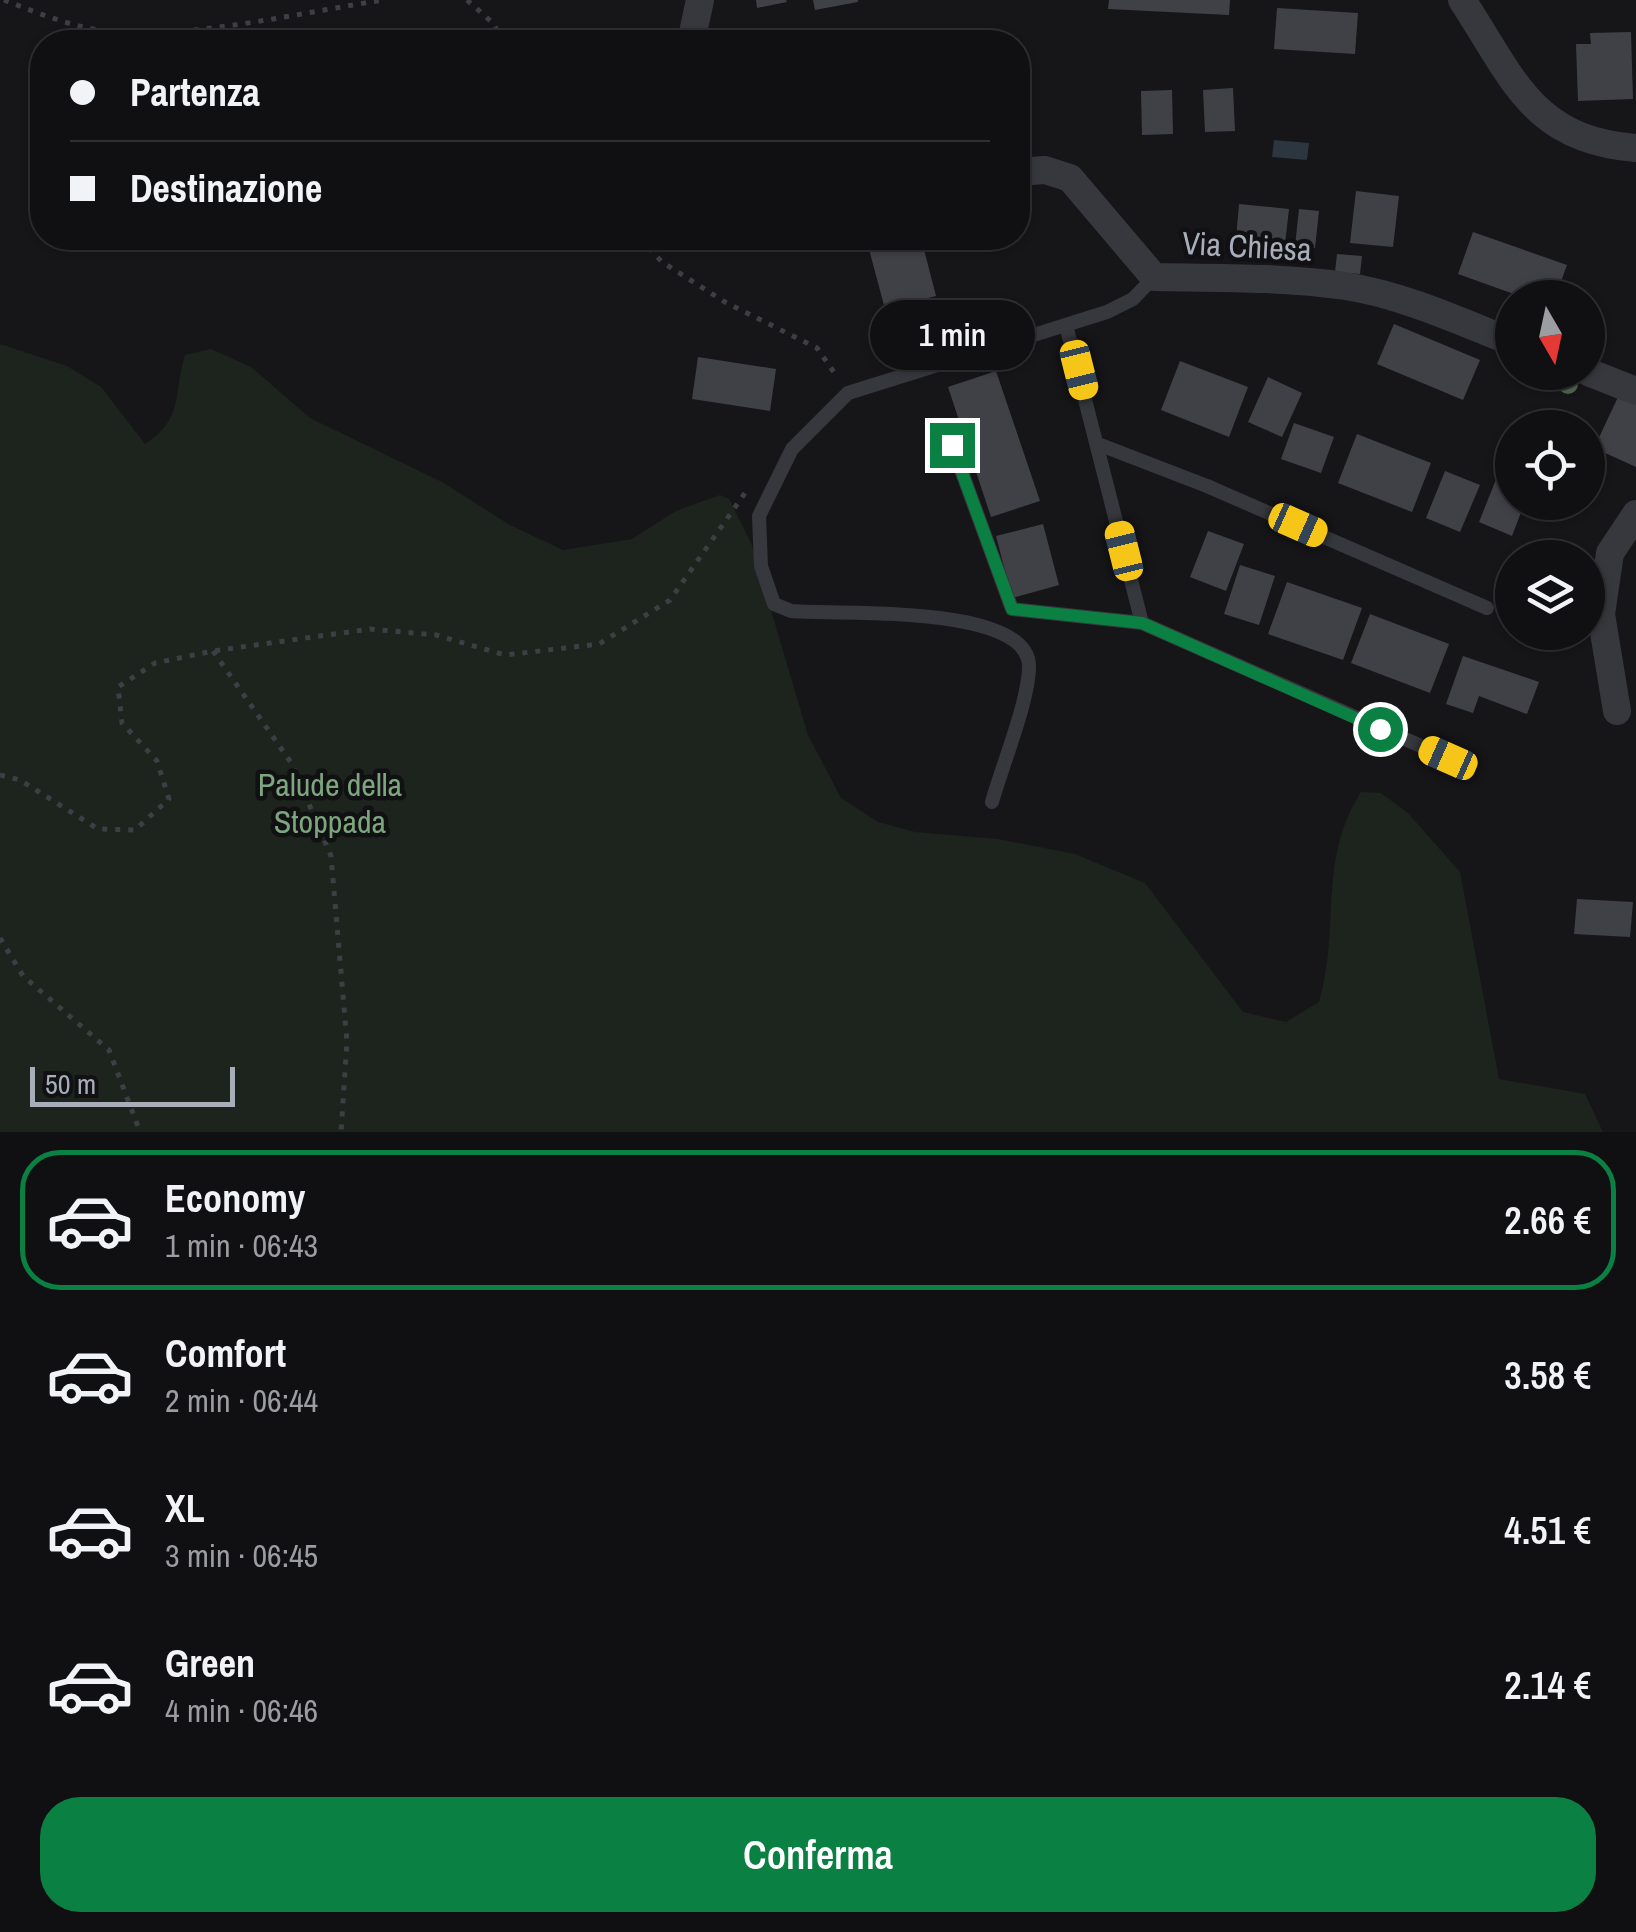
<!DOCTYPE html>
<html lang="it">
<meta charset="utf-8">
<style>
:root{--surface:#101013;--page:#19191c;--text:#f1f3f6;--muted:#9c9da0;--line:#303033;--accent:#0b8043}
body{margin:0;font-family:"Archivo Narrow",sans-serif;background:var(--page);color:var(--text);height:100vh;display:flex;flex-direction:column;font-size:38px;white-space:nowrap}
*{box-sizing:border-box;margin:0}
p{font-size:32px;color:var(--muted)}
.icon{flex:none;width:55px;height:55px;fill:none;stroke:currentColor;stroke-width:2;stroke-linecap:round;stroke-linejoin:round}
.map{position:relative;height:1132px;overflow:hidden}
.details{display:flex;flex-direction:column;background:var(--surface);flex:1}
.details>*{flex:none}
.hud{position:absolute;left:30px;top:30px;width:1000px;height:220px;border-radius:40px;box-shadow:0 2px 8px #0004,0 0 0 2px var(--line);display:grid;align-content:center;height:220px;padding:0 40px;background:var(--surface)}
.needle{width:65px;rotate:171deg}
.tools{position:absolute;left:1495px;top:280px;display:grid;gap:20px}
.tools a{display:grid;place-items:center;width:110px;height:110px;border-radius:50%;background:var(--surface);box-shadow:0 2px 8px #0004,0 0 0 2px var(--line);font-size:50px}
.scale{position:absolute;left:30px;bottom:25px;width:205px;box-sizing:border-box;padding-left:10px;border:5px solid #a8aeb9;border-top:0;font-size:28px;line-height:35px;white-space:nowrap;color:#a8aeb9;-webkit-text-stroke:8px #111114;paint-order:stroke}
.end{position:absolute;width:45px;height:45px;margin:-22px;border:12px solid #0b8043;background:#fff;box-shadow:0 0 0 5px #fff}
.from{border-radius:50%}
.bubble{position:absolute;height:70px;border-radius:35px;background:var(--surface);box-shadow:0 2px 8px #0004,0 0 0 2px var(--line);font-size:32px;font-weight:600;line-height:70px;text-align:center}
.car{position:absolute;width:30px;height:60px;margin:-30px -15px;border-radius:12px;box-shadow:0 0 8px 2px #0007;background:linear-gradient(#f5c518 24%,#345 0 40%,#f5c518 0 76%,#345 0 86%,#f5c518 0)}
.hud b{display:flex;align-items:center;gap:35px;height:95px;font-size:38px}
.hud b+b{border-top:2px solid var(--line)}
.hud i{width:25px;height:25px;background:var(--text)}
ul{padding:18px 0 0;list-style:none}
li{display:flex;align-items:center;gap:30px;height:140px;margin:0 20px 15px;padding:0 20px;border:5px solid transparent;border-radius:40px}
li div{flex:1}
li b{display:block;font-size:38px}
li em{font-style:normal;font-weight:600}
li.active{border-color:var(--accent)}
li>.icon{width:90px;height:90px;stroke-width:1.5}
.primary-button{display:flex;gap:20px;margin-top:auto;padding:20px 40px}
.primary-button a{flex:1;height:115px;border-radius:40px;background:var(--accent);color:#fff;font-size:40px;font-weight:600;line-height:115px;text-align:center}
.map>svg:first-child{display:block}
.green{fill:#1c241d}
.water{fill:#2b363e}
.building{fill:#404146}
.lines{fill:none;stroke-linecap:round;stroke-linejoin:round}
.path{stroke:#3d3f45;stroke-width:5;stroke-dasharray:5 8;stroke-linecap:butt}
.lane{stroke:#37383e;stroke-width:14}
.street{stroke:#37383e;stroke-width:28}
.tree{fill:#4f6551}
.route{stroke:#0b8043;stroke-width:12}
.labels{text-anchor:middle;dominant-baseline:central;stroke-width:9;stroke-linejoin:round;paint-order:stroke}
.street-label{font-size:32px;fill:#a8aeb9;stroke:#111114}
.park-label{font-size:32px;fill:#7da67f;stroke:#111114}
</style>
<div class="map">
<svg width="1636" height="1132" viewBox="0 0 1636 1132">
<rect width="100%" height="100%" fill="#161619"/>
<path class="green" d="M 0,344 L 67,366 L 101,387 L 145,444 C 184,419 173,395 185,355 L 211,349 L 251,367 L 310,418 L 442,482 L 510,525 L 563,550 L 632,539 L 676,511 L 720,495 L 729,499 L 751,543 L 808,735 L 841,798 L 878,822 L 915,832 L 998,839 L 1075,854 L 1145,883 L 1243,1012 L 1286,1022 L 1319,1002 C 1341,928 1317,861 1361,792 L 1381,793 L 1408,813 L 1460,872 L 1499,1079 L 1585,1094 L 1603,1132 L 0,1132 Z"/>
<polygon class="water" points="1274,140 1309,143 1307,160 1272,157"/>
<g class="building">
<polygon points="756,0 786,0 787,2 757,8"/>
<polygon points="813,0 858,0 858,2 815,10"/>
<polygon points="1109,0 1230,0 1229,15 1108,9"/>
<polygon points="1277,8 1358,13 1355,54 1274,49"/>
<polygon points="1631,32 1633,99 1578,101 1576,44 1591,44 1590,33"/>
<polygon points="1233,88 1235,131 1205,132 1203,90"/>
<polygon points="1172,90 1173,134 1142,135 1141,91"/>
<polygon points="1356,191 1399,196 1393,247 1350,243"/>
<polygon points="1239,204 1289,209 1285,244 1236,239"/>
<polygon points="1299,209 1319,211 1315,248 1295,246"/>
<polygon points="1473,232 1567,265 1555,298 1525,298 1458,274"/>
<polygon points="866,238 921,238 936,296 885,309"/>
<polygon points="1337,254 1362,256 1360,274 1335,272"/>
<polygon points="1394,324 1480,360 1463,400 1377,364"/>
<polygon points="698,357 776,369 770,411 692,399"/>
<polygon points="1180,361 1248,387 1229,437 1161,410"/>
<polygon points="996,371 1040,501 991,517 948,387"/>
<polygon points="1268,377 1302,393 1282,437 1248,422"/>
<polygon points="1619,395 1636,403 1636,467 1594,448"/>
<polygon points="1294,423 1334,437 1321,473 1281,459"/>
<polygon points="1357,434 1431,463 1412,512 1338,483"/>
<polygon points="1445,471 1480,485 1460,532 1426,518"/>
<polygon points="1497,477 1512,483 1512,502 1525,502 1512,536 1479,522"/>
<polygon points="1043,524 1059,585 1012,598 996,536"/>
<polygon points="1208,531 1244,544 1226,591 1190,577"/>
<polygon points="1240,565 1275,576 1259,625 1224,614"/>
<polygon points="1287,582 1362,608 1343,660 1268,634"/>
<polygon points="1370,614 1449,644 1430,693 1351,663"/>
<polygon points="1463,656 1539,682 1527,714 1479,696 1473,713 1446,704"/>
<polygon points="1577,899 1633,902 1630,937 1574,934"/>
</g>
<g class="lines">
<g class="path">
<path d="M 4,0 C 40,14 77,29 115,32 C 196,38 303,12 384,0"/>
<polyline points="467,0 494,24 502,42"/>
<polyline points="640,238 662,262 725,302 817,348 838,378"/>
<polyline points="213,651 292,764 331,856 347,1042 341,1132"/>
<polyline points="0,775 20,780 98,829 135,830 169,799 157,761 122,723 118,687 155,663 213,651 370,629 436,635 505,655 599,644 670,600 745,493"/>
<polyline points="0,938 23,976 109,1050 140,1132"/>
</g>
<g class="lane">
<polyline points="1066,325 1142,623 1448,758"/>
<polyline points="1098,444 1207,486 1487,608"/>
<polyline points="952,445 1012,609 1142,623"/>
<path d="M 992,802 C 1002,766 1028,703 1029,668 C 1032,603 836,615 791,611 L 774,604 L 761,566 L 759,516 L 792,449 L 848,393 L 1107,312 L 1133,299 L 1154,277"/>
</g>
<g class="street">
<path d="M 1462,0 C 1514,79 1532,140 1636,148"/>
<polyline points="691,42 700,0"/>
<path d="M 1018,172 L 1045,170 L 1070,178 L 1154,277 C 1218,278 1282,277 1345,286 C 1403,295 1459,321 1512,342"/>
<polyline points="1588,372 1636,391"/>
<polyline points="1617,711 1601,614 1610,553 1636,514"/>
</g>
</g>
<circle class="tree" cx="1568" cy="384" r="10"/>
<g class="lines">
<polyline class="route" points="952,445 1012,609 1142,623 1380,729"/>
</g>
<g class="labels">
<g class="street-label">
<text transform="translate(1247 246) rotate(3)">Via Chiesa</text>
</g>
<g class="park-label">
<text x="330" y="784">Palude della<tspan x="330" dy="37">Stoppada</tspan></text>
</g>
</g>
</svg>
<div class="tools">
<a><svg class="needle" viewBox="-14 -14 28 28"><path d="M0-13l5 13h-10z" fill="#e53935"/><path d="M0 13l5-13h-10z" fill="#9c9da0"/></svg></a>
<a><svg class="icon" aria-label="locate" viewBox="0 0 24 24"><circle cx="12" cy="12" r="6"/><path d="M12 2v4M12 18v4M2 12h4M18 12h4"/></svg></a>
<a><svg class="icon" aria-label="layers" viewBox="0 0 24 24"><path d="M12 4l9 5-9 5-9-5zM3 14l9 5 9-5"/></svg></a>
</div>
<div class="scale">50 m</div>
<i class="end from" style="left:1380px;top:729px"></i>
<i class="end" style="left:952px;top:445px"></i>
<div class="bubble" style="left:870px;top:300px;width:165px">1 min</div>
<i class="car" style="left:1079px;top:370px;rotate:166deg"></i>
<i class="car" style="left:1298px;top:525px;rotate:114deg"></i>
<i class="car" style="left:1124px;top:551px;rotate:346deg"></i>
<i class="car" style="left:1448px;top:758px;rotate:294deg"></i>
<div class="hud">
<b><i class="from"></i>Partenza</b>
<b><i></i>Destinazione</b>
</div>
</div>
<section class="details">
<ul>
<li class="active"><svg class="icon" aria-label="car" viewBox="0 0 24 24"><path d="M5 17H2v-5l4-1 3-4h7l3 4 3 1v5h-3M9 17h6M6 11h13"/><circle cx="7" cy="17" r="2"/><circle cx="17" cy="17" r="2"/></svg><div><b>Economy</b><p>1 min · 06:43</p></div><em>2.66 €</em></li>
<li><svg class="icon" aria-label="car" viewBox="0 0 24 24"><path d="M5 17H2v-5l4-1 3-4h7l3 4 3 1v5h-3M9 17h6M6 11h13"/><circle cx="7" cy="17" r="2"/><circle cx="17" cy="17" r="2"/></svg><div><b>Comfort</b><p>2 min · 06:44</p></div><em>3.58 €</em></li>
<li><svg class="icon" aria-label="car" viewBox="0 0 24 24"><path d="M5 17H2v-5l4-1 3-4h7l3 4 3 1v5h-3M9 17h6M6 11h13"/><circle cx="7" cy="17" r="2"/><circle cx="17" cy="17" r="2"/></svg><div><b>XL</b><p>3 min · 06:45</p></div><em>4.51 €</em></li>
<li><svg class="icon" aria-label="car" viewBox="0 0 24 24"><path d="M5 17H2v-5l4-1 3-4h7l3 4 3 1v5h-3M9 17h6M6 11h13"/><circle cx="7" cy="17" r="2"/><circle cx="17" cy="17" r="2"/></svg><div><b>Green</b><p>4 min · 06:46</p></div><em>2.14 €</em></li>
</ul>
<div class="primary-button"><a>Conferma</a></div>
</section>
